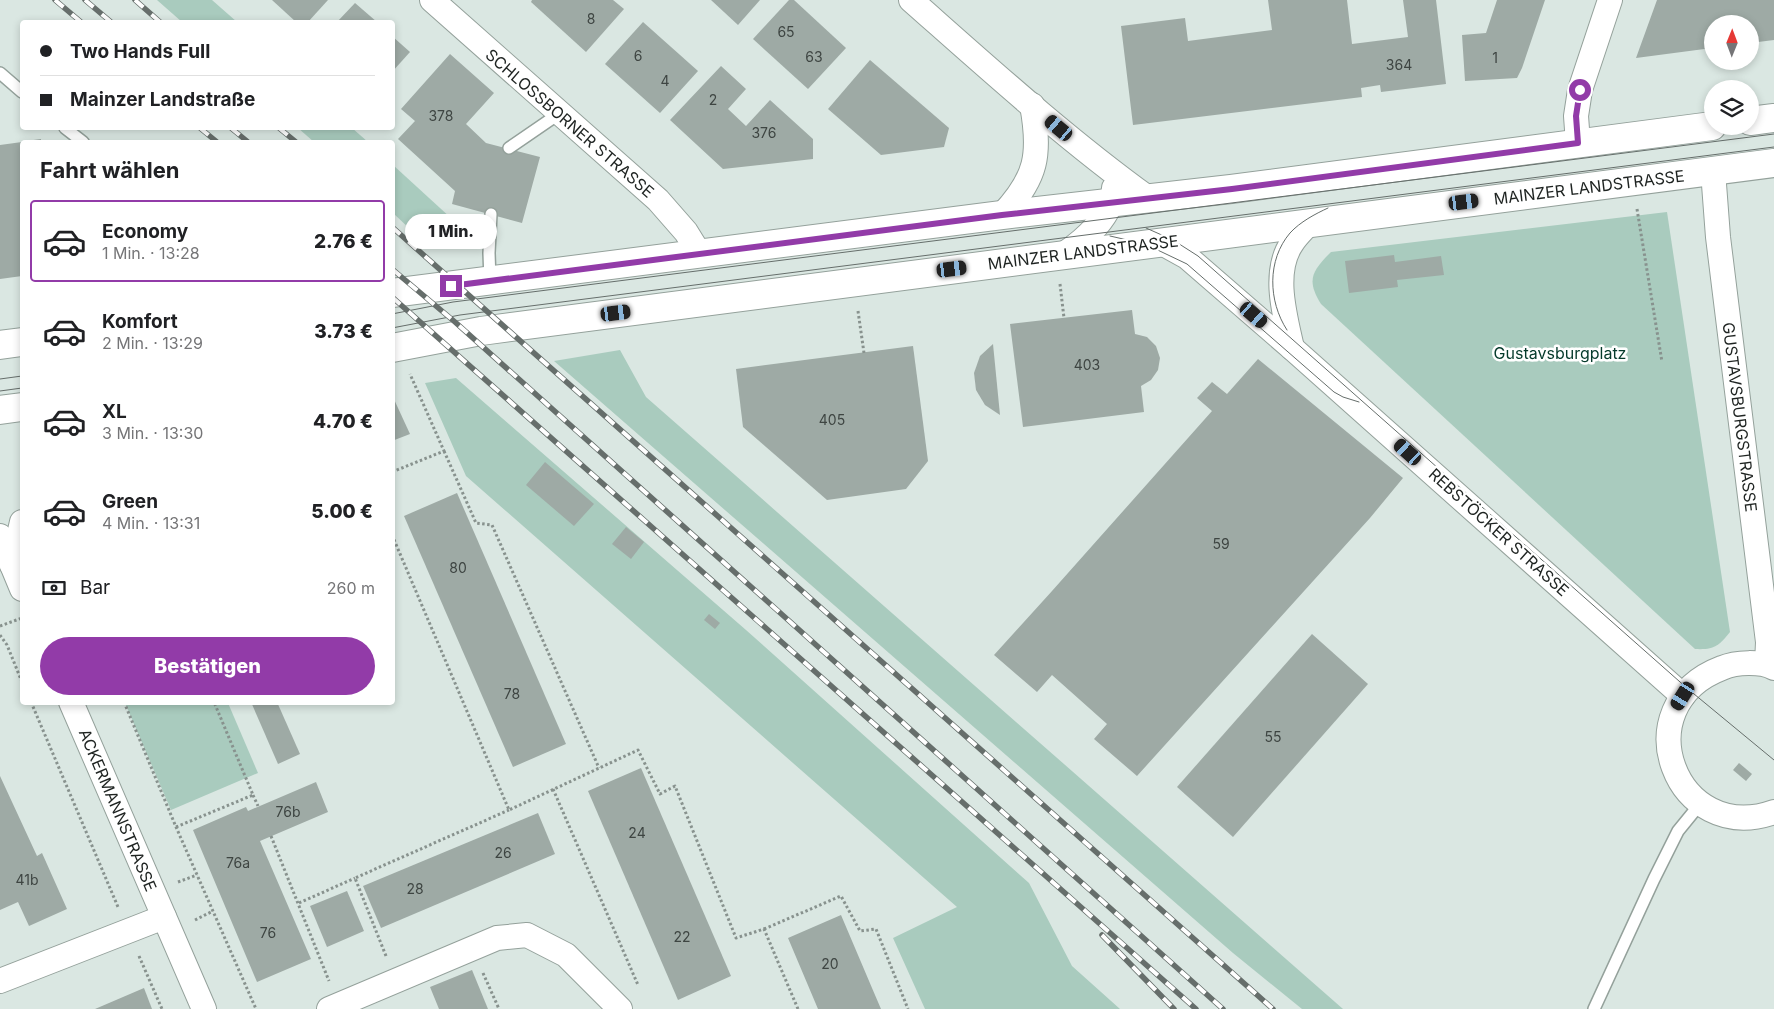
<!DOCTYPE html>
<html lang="de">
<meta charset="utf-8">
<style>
:root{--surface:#fff;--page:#f2f2f2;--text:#202124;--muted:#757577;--line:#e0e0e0;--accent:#923ba8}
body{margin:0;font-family:Inter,sans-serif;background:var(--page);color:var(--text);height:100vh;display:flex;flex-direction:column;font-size:19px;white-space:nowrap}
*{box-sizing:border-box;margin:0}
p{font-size:16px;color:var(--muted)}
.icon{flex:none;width:28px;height:28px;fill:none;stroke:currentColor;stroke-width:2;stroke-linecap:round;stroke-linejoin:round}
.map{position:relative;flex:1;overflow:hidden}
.drawer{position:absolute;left:20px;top:140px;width:375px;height:565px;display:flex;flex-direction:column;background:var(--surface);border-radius:5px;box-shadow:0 2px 8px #0003}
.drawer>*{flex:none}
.banner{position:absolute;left:20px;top:20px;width:375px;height:110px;border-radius:5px;box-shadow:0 2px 8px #0003;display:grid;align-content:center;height:110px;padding:0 20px;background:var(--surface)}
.needle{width:32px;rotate:1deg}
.buttons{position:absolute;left:1704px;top:15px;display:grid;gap:10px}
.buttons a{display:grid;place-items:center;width:55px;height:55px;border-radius:50%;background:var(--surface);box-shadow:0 2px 8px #0003;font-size:25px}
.end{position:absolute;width:22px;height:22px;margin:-11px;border:6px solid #923ba8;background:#fff;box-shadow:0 0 0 2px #fff}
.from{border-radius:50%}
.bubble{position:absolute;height:35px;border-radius:18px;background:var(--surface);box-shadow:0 2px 8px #0003;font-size:16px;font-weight:800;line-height:35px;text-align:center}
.car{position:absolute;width:15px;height:30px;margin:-15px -8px;border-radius:6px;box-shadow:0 0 4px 1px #0007;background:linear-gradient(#222 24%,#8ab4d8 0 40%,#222 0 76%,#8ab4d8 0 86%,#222 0)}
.banner b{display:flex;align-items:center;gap:18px;height:48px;font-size:19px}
.banner b+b{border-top:1px solid var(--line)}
.banner i{width:12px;height:12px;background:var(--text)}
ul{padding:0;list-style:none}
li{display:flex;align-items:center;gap:15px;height:82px;margin:0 10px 8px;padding:0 10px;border:2px solid transparent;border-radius:5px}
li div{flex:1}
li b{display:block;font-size:19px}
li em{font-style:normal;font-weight:800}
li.on{border-color:var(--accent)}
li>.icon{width:45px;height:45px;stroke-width:1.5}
h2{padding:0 20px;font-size:22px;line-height:60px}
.pay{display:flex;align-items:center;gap:12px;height:55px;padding:0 20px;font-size:19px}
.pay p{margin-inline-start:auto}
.button{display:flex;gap:10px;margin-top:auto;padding:10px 20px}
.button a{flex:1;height:58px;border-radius:30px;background:var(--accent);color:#fff;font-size:20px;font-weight:800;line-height:58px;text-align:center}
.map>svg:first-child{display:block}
.green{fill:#a9cbbe}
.building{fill:#9eaaa5}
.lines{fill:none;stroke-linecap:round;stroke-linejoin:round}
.lane-casing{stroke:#94a19b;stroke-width:14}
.street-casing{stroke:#94a19b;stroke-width:26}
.primary-casing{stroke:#94a19b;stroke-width:30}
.path{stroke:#88928e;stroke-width:3;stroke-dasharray:2.5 2.5;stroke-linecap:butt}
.lane{stroke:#fff;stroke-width:11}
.street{stroke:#fff;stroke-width:24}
.primary{stroke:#fff;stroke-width:28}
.tram{stroke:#666e6b;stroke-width:1}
.rail-casing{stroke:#666e6b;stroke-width:5.5}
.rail{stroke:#fff;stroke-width:4;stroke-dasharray:11;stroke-linecap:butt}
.route{stroke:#923ba8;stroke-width:6}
.labels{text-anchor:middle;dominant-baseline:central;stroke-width:5;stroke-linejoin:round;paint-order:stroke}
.number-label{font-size:14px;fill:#3e4542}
.street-label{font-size:16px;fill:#1e2321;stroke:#fff}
.park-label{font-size:16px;fill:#053a2b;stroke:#fff}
</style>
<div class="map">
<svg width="1774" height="1009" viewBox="0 0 1774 1009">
<rect width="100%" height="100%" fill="#dae7e2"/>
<g class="green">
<polygon points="157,0 212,0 237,22 182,22"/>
<polygon points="298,128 352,128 368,142 314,142"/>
<polygon points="392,165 393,165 452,219 411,230 393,213"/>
<path d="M 1667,212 L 1730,632 C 1719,646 1714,650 1695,649 L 1321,304 C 1306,280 1312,271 1331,252 Z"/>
<polygon points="620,350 646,397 1343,1009 1302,1009 1233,953 554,361"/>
<polygon points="456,378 746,630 1029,883 1072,966 1120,1009 925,1009 893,938 957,907 466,476 425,383"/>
<polygon points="125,703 228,703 258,773 171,810"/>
</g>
<g class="building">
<polygon points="272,0 328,0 308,22 296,22"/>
<polygon points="532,0 613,0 624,9 586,52 531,2"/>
<polygon points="711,0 760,0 738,25"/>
<polygon points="789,0 794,0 846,48 808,89 753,39"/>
<polygon points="1268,0 1347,0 1352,44 1408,37 1403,0 1436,0 1446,84 1381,92 1380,85 1361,88 1362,97 1354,98 1133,125 1121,26 1185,18 1188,41 1272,30"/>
<polygon points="1497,0 1545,0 1522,68 1517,78 1465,81 1462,35 1486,33"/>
<polygon points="1657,0 1774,0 1774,40 1750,43 1750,24 1712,24 1712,48 1636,58"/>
<polygon points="355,3 377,22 337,22"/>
<polygon points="643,22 698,71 660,113 605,64"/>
<polygon points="392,36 410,52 392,72"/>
<polygon points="450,54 494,93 466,124 486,143 540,157 522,223 452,204 455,191 398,139 415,121 401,109"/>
<polygon points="870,60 949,128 944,147 881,155 828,109"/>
<polygon points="721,66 746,89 728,109 746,126 770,100 813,139 813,159 723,169 670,120"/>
<polygon points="41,139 41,142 26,142 26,141"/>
<polygon points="22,142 22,276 0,279 0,145"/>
<polygon points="1394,255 1395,262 1441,256 1444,275 1397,280 1398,287 1349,293 1345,261"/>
<polygon points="1132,310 1135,334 1147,337 1156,346 1160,358 1158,370 1151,380 1141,386 1144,412 1023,427 1010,324"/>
<polygon points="993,344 1000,415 985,405 976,390 974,373 980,356"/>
<polygon points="913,346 928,461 906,489 827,500 743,427 736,369"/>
<polygon points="1258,359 1403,478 1370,518 1137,776 1094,739 1107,724 1052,675 1037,692 994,655 1052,591 1212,411 1197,398 1212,382 1227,394"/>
<polygon points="392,395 410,434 392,441"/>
<polygon points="545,462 594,504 574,526 526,485"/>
<polygon points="457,493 566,744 513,767 404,516"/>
<polygon points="626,527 644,542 631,559 612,544"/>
<polygon points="709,614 720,623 715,629 704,620"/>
<polygon points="1312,634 1368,684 1233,837 1177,787"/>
<polygon points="251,702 277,702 300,754 278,764"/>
<polygon points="1739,763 1752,774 1746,781 1733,770"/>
<polygon points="641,768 731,976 678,1000 588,791"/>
<polygon points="0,776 37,856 42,853 67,909 29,926 18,902 0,910"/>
<polygon points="316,782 328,812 260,841 311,959 257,982 193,830 246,807 248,811"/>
<polygon points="538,813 555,854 381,928 363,886"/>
<polygon points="347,891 364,931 327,947 310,906"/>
<polygon points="841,915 872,988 881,1009 818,1009 788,938"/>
<polygon points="472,970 488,1009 439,1009 430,987"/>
<polygon points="144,988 152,1009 95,1009"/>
</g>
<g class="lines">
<defs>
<g id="lane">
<polyline points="0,73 22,92"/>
<polyline points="65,128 83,142"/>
<polyline points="509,148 560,113"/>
<polyline points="490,280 489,253 491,214"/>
<polyline points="1594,1009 1654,879 1678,831 1700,804"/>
</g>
<g id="street">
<polyline points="432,0 658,200 686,232 699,253"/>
<path d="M 911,0 C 988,68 1065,138 1148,198"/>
<polyline points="1578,143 1576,116 1580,90 1610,0"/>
<polyline points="1713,171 1718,237 1768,642 1767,664"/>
<path d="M 1002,215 C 1037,178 1041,154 1032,105"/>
<polyline points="1160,242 1187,257 1292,348 1683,696"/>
<path d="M 1064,254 C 1085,240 1113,215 1114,188"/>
<path d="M 1292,348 C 1285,316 1272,272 1292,243 C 1297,235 1304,229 1310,222"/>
<polyline points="0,536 22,589"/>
<polyline points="12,565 22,522"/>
<path d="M 1774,668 C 1761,661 1736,662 1722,668 C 1622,706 1676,847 1774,812"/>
<polyline points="71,702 204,1009"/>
<polyline points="0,981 164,917"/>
<polyline points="329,1009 497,938 527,935 566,955 620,1009"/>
</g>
<g id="primary">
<polyline points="1750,121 1774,118"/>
<polyline points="392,293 1002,215 1231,189 1712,126"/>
<polyline points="0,345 22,342"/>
<polyline points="392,348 481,331 1774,163"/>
<polyline points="0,410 22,407"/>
</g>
</defs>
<use href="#lane" class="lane-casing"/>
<use href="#street" class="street-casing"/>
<use href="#primary" class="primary-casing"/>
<g class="path">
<polyline points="1637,209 1662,362"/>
<polyline points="1060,284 1064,318"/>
<polyline points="858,311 864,353"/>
<polyline points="444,451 476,523 492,525 599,768"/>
<polyline points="392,472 444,451 410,374"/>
<polyline points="392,535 509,810 638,750 660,794 675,786 736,938 764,929 798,1009"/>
<polyline points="0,626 22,618"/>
<polyline points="0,635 7,645 22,682"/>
<polyline points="31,702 118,907"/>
<polyline points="124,702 176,827 256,1009"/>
<polyline points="553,789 638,985"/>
<polyline points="253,795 258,806"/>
<polyline points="176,827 253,795 214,702"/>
<polyline points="271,836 329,981"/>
<polyline points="178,882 197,875"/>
<polyline points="299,903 355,878"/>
<polyline points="195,920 213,911"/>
<polyline points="764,929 841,896 860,931 876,929 908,1009"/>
<polyline points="139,956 162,1009"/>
<polyline points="386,956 355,878 509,810"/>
<polyline points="483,973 499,1009"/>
</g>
<use href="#lane" class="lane"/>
<use href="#street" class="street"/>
<use href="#primary" class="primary"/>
<g class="tram">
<polyline points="1146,228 1173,240 1198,256 1688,689 1774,760"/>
<polyline points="1110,236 1145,244 1187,264 1334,392 1343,397 1359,402"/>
<polyline points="392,314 453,302 1774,134"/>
<polyline points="392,328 460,315 1774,147"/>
<path d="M 1287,330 C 1268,301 1267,260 1290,233 C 1300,222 1315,214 1328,208"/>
<polyline points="0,379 22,376"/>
<polyline points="0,391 22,388"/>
</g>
<defs>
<g id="rail">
<polyline points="55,0 81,22"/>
<polyline points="85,0 111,22"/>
<polyline points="135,0 160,22"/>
<polyline points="200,128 217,142"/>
<polyline points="231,128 248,142"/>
<polyline points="279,128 296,142"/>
<polyline points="392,227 1273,1009"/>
<polyline points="392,269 455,322 1223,1009"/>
<polyline points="392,297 1196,1009"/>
<polyline points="1102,935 1174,1009"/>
</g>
</defs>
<use href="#rail" class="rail-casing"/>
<use href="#rail" class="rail"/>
</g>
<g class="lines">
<polyline class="route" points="451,286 1002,215 1232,189 1578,143 1576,116 1580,90"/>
</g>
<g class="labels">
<g class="number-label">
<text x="591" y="18">8</text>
<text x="786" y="31">65</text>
<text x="638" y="55">6</text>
<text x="814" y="56">63</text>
<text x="1495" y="57">1</text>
<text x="1399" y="64">364</text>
<text x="665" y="80">4</text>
<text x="713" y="99">2</text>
<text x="441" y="115">378</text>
<text x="764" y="132">376</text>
<text x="1087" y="364">403</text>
<text x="832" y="419">405</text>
<text x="1221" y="543">59</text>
<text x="458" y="567">80</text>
<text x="512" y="693">78</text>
<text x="1273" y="736">55</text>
<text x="288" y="811">76b</text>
<text x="637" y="832">24</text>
<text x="503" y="852">26</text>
<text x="238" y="862">76a</text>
<text x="27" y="879">41b</text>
<text x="415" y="888">28</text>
<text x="268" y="932">76</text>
<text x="682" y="936">22</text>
<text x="830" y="963">20</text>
</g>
<g class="street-label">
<text transform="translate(570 123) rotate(41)">SCHLOSSBORNER STRASSE</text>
<text transform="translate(1589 187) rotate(-7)">MAINZER LANDSTRASSE</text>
<text transform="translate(1083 252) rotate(-7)">MAINZER LANDSTRASSE</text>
<text transform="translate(1740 417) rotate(83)">GUSTAVSBURGSTRASSE</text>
<text transform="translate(1499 532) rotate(42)">REBSTÖCKER STRASSE</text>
<text transform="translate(118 810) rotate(67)">ACKERMANNSTRASSE</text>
</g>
<g class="park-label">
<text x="1560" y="353">Gustavsburgplatz</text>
</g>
</g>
</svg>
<div class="buttons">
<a><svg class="needle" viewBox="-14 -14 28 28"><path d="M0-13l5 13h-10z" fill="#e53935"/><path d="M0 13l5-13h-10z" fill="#757577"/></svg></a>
<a><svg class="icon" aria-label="layers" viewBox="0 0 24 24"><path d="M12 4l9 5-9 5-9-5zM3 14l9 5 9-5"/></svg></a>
</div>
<i class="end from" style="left:1580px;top:90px"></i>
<i class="end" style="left:451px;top:286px"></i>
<div class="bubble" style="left:405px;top:214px;width:92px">1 Min.</div>
<i class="car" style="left:1059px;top:128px;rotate:310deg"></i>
<i class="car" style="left:1464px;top:202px;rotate:83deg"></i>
<i class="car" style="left:952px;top:269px;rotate:83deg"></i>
<i class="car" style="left:616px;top:313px;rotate:83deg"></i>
<i class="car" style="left:1254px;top:315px;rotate:131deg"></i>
<i class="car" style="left:1408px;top:452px;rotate:312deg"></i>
<i class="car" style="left:1683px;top:696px;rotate:212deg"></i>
<div class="banner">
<b><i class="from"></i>Two Hands Full</b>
<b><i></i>Mainzer Landstraße</b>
</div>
<section class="drawer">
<h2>Fahrt wählen</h2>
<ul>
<li class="on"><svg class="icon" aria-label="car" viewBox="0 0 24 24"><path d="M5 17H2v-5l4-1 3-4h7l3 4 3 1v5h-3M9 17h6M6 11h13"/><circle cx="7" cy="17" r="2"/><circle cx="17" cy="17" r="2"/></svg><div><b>Economy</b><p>1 Min. · 13:28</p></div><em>2.76 €</em></li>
<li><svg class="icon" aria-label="car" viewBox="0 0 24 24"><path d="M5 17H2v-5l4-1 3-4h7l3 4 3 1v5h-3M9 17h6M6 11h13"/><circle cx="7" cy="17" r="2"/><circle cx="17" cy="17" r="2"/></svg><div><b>Komfort</b><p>2 Min. · 13:29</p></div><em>3.73 €</em></li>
<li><svg class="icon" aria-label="car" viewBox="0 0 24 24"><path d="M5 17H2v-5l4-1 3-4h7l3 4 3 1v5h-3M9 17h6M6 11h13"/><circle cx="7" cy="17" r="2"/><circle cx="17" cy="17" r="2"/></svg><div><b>XL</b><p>3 Min. · 13:30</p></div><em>4.70 €</em></li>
<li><svg class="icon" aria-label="car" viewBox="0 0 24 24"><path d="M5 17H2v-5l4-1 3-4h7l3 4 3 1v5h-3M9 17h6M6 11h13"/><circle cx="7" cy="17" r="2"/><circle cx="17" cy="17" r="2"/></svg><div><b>Green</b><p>4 Min. · 13:31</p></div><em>5.00 €</em></li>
</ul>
<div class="pay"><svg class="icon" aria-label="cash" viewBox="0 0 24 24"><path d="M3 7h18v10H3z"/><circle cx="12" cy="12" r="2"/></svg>Bar<p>260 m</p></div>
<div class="button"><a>Bestätigen</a></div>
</section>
</div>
